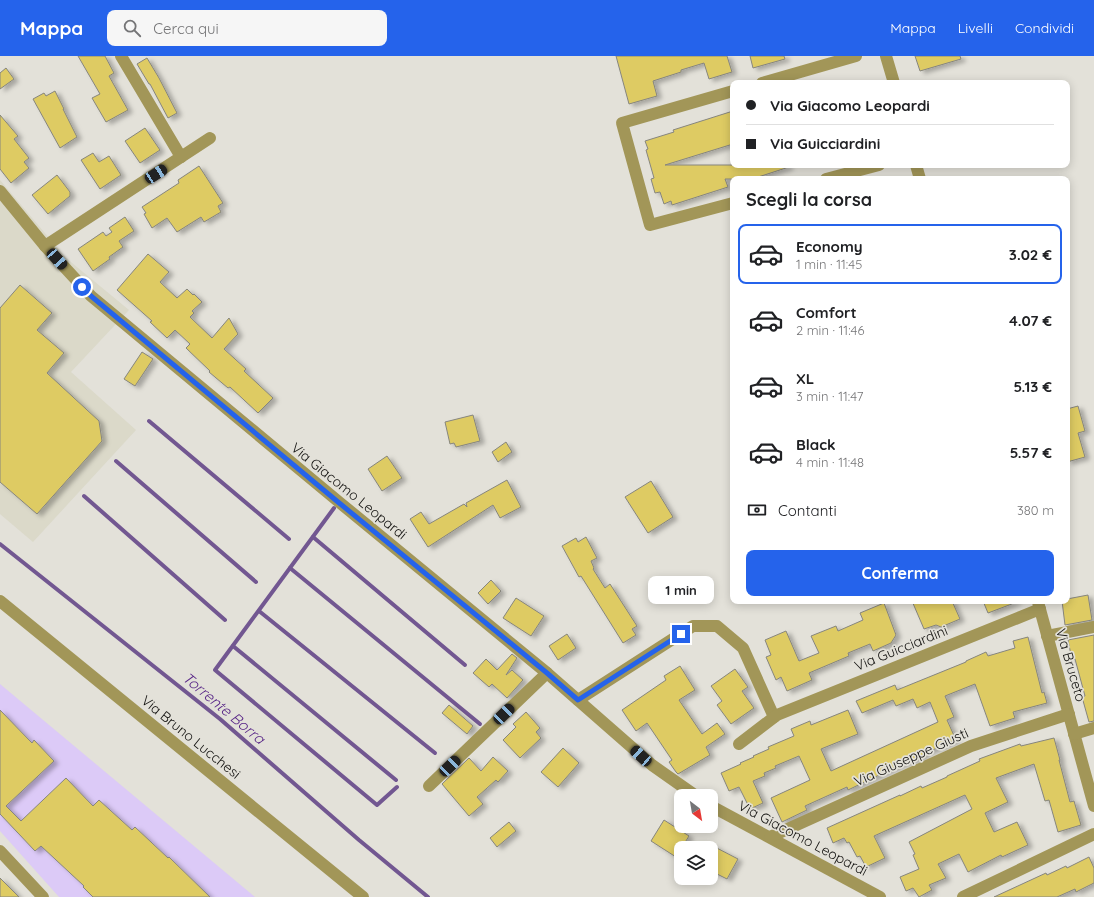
<!DOCTYPE html>
<html lang="it">
<meta charset="utf-8">
<style>
:root{--surface:#fff;--page:#f6f6f6;--text:#202124;--muted:#757577;--line:#e0e0e0;--accent:#2563eb}
body{margin:0;font-family:Quicksand,sans-serif;background:var(--page);color:var(--text);height:100vh;display:flex;flex-direction:column;font-size:15px;white-space:nowrap}
*{box-sizing:border-box;margin:0}
p{font-size:13px;color:var(--muted)}
.icon{flex:none;width:22px;height:22px;fill:none;stroke:currentColor;stroke-width:2;stroke-linecap:round;stroke-linejoin:round}
.map{position:relative;flex:1;overflow:hidden}
.panel{position:absolute;left:730px;top:120px;width:340px;height:428px;display:flex;flex-direction:column;background:var(--surface);border-radius:8px;box-shadow:0 2px 10px #0003}
.panel>*{flex:none}
.top-card{position:absolute;left:730px;top:24px;width:340px;height:88px;border-radius:8px;box-shadow:0 2px 10px #0003;display:grid;align-content:center;height:88px;padding:0 16px;background:var(--surface)}
.needle{width:26px;rotate:149deg}
.controls{position:absolute;left:674px;top:733px;display:grid;gap:8px}
.controls a{display:grid;place-items:center;width:44px;height:44px;border-radius:8px;background:var(--surface);box-shadow:0 2px 10px #0003;font-size:20px}
.end{position:absolute;width:18px;height:18px;margin:-9px;border:5px solid #2563eb;background:#fff;box-shadow:0 0 0 2px #fff}
.from{border-radius:50%}
.bubble{position:absolute;height:28px;border-radius:8px;background:var(--surface);box-shadow:0 2px 10px #0003;font-size:13px;font-weight:800;line-height:28px;text-align:center}
.car{position:absolute;width:12px;height:24px;margin:-12px -6px;border-radius:5px;box-shadow:0 0 3px 1px #0007;background:linear-gradient(#222 24%,#8ab4d8 0 40%,#222 0 76%,#8ab4d8 0 86%,#222 0)}
.top-card b{display:flex;align-items:center;gap:14px;height:38px;font-size:15px}
.top-card b+b{border-top:1px solid var(--line)}
.top-card i{width:10px;height:10px;background:var(--text)}
ul{padding:0;list-style:none}
li{display:flex;align-items:center;gap:12px;height:60px;margin:0 8px 6px;padding:0 8px;border:2px solid transparent;border-radius:8px}
li div{flex:1}
li b{display:block;font-size:15px}
li em{font-style:normal;font-weight:800}
li.on{border-color:var(--accent)}
li>.icon{width:36px;height:36px;stroke-width:1.5}
h2{padding:0 16px;font-size:18px;line-height:48px}
.pay{display:flex;align-items:center;gap:10px;height:44px;padding:0 16px;font-size:15px}
.pay p{margin-inline-start:auto}
.button{display:flex;gap:8px;margin-top:auto;padding:8px 16px}
.button a{flex:1;height:46px;border-radius:8px;background:var(--accent);color:#fff;font-size:16px;font-weight:800;line-height:46px;text-align:center}
header{display:flex;align-items:center;gap:24px;box-sizing:border-box;height:56px;padding:0 20px;background:var(--accent);color:#fff}
header strong{font-size:19px}
nav{display:flex;gap:22px;margin-inline-start:auto;font-size:14px}
.search{width:280px;height:36px;background:var(--page);display:flex;align-items:center;gap:10px;box-sizing:border-box;padding:0 14px;border-radius:8px;color:var(--muted);font-size:15px}
.map>svg:first-child{display:block}
.built{fill:#dbd9c9}
.green{fill:#dccaf7}
.lines{fill:none;stroke-linecap:round;stroke-linejoin:round}
.stream{stroke:#725791;stroke-width:4}
.building{fill:#decb64;stroke:#86857d;filter:url(#shadow)}
.minor{stroke:#a29658;stroke-width:12}
.route{stroke:#2563eb;stroke-width:5}
.labels{text-anchor:middle;dominant-baseline:central;stroke-width:3.5;stroke-linejoin:round;paint-order:stroke}
.street-label{font-size:14px;fill:#131210;stroke:#e3e1d9}
.water-label{font-size:15px;font-style:italic;fill:#582587;stroke:#e3e1d9}
</style>
<header>
<strong>Mappa</strong>
<div class="search"><svg class="icon" aria-label="search" viewBox="0 0 24 24"><circle cx="10" cy="10" r="6"/><path d="M15 15l6 6"/></svg>Cerca qui</div>
<nav><a>Mappa</a><a>Livelli</a><a>Condividi</a></nav>
</header>
<div class="map">
<svg width="1094" height="841" viewBox="0 0 1094 841">
<defs>
<filter id="shadow"><feDropShadow dx="4.5" dy="2.5" stdDeviation="2" flood-color="#0004"/></filter>
</defs>
<rect width="100%" height="100%" fill="#e3e1d9"/>
<polygon class="built" points="0,124 66,202 129,254 71,316 136,374 33,486 0,458"/>
<polygon class="green" points="0,628 255,841 59,841 0,775"/>
<g class="lines">
<g class="stream">
<polyline points="149,365 289,483"/>
<polyline points="116,405 256,526"/>
<polyline points="84,440 225,564"/>
<polyline points="334,452 215,614 377,749 397,731"/>
<polyline points="313,481 465,609"/>
<polyline points="0,488 220,663 359,784 428,841"/>
<polyline points="290,512 480,668"/>
<polyline points="259,555 435,697"/>
<polyline points="233,590 396,724"/>
</g>
</g>
<g class="building">
<polygon points="78,0 105,0 114,17 109,20 128,54 106,66 92,42 100,38"/>
<polygon points="616,0 727,0 732,16 709,23 704,7 681,14 681,16 653,25 657,40 629,48"/>
<polygon points="750,0 784,0 785,3 753,12"/>
<polygon points="915,0 960,0 961,3 920,15"/>
<polygon points="147,2 159,22 177,57 168,62 150,28 149,28 137,8"/>
<polygon points="6,12 14,23 0,33 0,17"/>
<polygon points="55,35 64,53 63,53 77,81 60,92 33,43 44,37 46,40"/>
<polygon points="733,55 733,88 665,109 788,109 789,111 752,123 725,123 728,131 672,149 671,145 664,148 660,136 655,137 651,123 654,122 646,94 648,93 645,85 674,76 673,74"/>
<polygon points="0,59 18,80 14,83 29,102 24,106 29,112 11,127 0,113"/>
<polygon points="145,72 160,94 140,107 125,85"/>
<polygon points="93,97 99,106 109,100 121,119 100,133 81,104"/>
<polygon points="199,110 223,147 218,150 221,156 204,166 201,161 177,176 167,162 152,172 144,158 146,157 142,151 179,127 178,124"/>
<polygon points="57,119 70,136 70,140 48,158 32,139"/>
<polygon points="125,161 134,175 119,185 123,191 109,201 110,203 93,215 78,193 103,176 106,180 112,176 109,172"/>
<polygon points="148,198 169,216 160,226 177,242 187,233 193,239 194,238 202,246 192,255 194,257 190,261 212,282 229,262 238,278 224,293 246,313 244,315 273,342 258,357 230,331 228,332 209,316 210,315 186,292 190,288 175,274 167,282 150,266 152,265 117,234"/>
<polygon points="20,229 52,257 37,274 64,297 47,317 99,365 102,385 37,458 0,426 0,252"/>
<polygon points="142,296 153,303 135,330 124,323"/>
<polygon points="1078,350 1085,375 1078,377 1085,401 1067,406 1067,353"/>
<polygon points="473,359 480,385 456,391 454,387 450,388 445,366"/>
<polygon points="506,386 512,396 498,406 492,396"/>
<polygon points="387,400 402,422 382,435 368,413"/>
<polygon points="507,424 521,451 500,462 493,449 428,491 410,463 421,456 429,468 464,448 467,451 466,447"/>
<polygon points="651,425 673,461 648,477 625,441"/>
<polygon points="586,481 597,502 591,505 594,512 593,513 605,532 610,528 637,570 632,573 636,579 623,587 581,520 579,521 562,490 576,482 578,486"/>
<polygon points="491,524 501,535 488,548 478,537"/>
<polygon points="1088,539 1092,564 1065,569 1062,545 1067,545 1067,543"/>
<polygon points="516,542 544,560 531,580 503,562"/>
<polygon points="912,545 952,545 960,563 941,571 936,569 924,573"/>
<polygon points="983,545 1017,545 1017,546 988,557"/>
<polygon points="884,547 896,579 891,587 873,595 870,588 848,597 849,600 809,617 812,624 787,635 781,621 776,624 766,601 771,599 765,584 786,575 799,605 819,597 811,580 836,570 838,575 863,564 860,557"/>
<polygon points="567,578 576,592 558,604 549,590"/>
<polygon points="1094,579 1094,665 1089,666 1082,641 1085,640 1075,603 1072,604 1068,584"/>
<polygon points="1028,581 1042,637 1044,636 1047,647 1013,656 1015,662 990,670 975,628 945,640 954,661 947,664 956,684 923,698 924,700 900,709 848,734 847,731 805,750 807,754 782,766 771,742 810,724 799,700 775,710 776,712 764,717 765,720 753,725 763,747 750,753 739,731 729,735 721,717 741,708 740,707 754,701 753,700 769,693 768,691 794,680 791,673 810,665 811,669 848,654 858,678 821,693 831,715 938,666 930,646 917,652 913,643 896,650 893,644 862,657 856,645 895,629 897,634 966,606 966,605 986,596 988,600 1015,592 1013,585"/>
<polygon points="512,598 517,602 506,619 512,614 523,624 507,642 492,628 489,631 473,617 486,603 497,614"/>
<polygon points="680,610 695,634 679,644 702,678 717,667 725,678 706,691 710,699 678,718 676,716 669,706 672,704 647,667 636,675 622,654 666,624 664,620"/>
<polygon points="735,613 748,631 742,635 754,652 731,668 717,649 722,645 711,630"/>
<polygon points="449,649 473,670 467,678 442,657"/>
<polygon points="0,654 32,687 34,684 54,705 6,750 21,765 66,722 93,750 99,744 132,774 135,771 168,802 169,801 210,841 93,841 83,831 84,830 41,790 35,795 0,758"/>
<polygon points="526,656 540,672 536,676 541,682 520,702 503,684 516,671 513,668"/>
<polygon points="1054,682 1060,704 1059,704 1070,746 1074,745 1081,769 1058,776 1049,744 1045,745 1034,708 996,722 1008,746 985,757 994,776 1017,766 1028,789 1002,801 1001,799 968,816 959,798 938,808 946,822 929,829 932,834 919,841 913,832 906,835 900,821 919,813 913,799 915,798 909,786 972,753 965,739 874,780 885,802 866,811 860,800 857,801 849,786 847,787 844,782 833,787 827,772 900,739 900,740 921,730 922,732 947,721 947,720 980,705 979,703 1020,688 1021,690"/>
<polygon points="563,692 579,707 558,731 541,716"/>
<polygon points="493,701 508,715 498,726 496,724 477,741 483,748 469,760 442,728 469,702 481,715"/>
<polygon points="664,764 689,780 676,801 651,785"/>
<polygon points="509,766 516,775 497,791 490,782"/>
<polygon points="711,789 738,803 727,823 711,815"/>
<polygon points="1089,801 1094,812 1094,827 1076,836 1075,833 1057,841 994,841 1046,817 1047,819 1066,810 1067,812"/>
<polygon points="0,822 19,841 0,841"/>
</g>
<g class="lines">
<g class="minor">
<polyline points="121,0 181,101"/>
<polyline points="886,0 894,27"/>
<polyline points="762,27 856,0"/>
<polyline points="733,35 622,67 650,169 733,147"/>
<polyline points="916,109 920,123"/>
<polyline points="826,123 879,109"/>
<polyline points="0,135 45,190 91,240 339,446 547,617 652,709 696,740"/>
<polyline points="45,190 210,82"/>
<polyline points="0,545 363,841"/>
<polyline points="1038,546 1094,750"/>
<polyline points="1047,580 1094,571"/>
<polyline points="578,644 693,570 717,570 743,592 774,661"/>
<polyline points="1074,678 1094,672"/>
<polyline points="739,688 777,659 1040,553"/>
<polyline points="429,730 547,617"/>
<polyline points="711,750 880,841"/>
<polyline points="770,781 971,690 1069,658"/>
<polyline points="0,795 43,841"/>
<polyline points="963,841 1094,778"/>
</g>
</g>
<g class="lines">
<polyline class="route" points="82,231 91,240 103,250 338,446 547,617 578,644 681,578"/>
</g>
<g class="labels">
<g class="street-label">
<text transform="translate(349 435) rotate(39)">Via Giacomo Leopardi</text>
<text transform="translate(901 592) rotate(-22)">Via Guicciardini</text>
<text transform="translate(1071 609) rotate(74)">Via Bruceto</text>
<text transform="translate(191 681) rotate(39)">Via Bruno Lucchesi</text>
<text transform="translate(911 701) rotate(-24)">Via Giuseppe Giusti</text>
<text transform="translate(803 782) rotate(28)">Via Giacomo Leopardi</text>
</g>
<g class="water-label">
<text transform="translate(224 652) rotate(40)">Torrente Borra</text>
</g>
</g>
</svg>
<div class="controls">
<a><svg class="needle" viewBox="-14 -14 28 28"><path d="M0-13l5 13h-10z" fill="#e53935"/><path d="M0 13l5-13h-10z" fill="#757577"/></svg></a>
<a><svg class="icon" aria-label="layers" viewBox="0 0 24 24"><path d="M12 4l9 5-9 5-9-5zM3 14l9 5 9-5"/></svg></a>
</div>
<i class="end from" style="left:82px;top:231px"></i>
<i class="end" style="left:681px;top:578px"></i>
<div class="bubble" style="left:648px;top:520px;width:66px">1 min</div>
<i class="car" style="left:156px;top:118px;rotate:57deg"></i>
<i class="car" style="left:57px;top:203px;rotate:138deg"></i>
<i class="car" style="left:504px;top:658px;rotate:46deg"></i>
<i class="car" style="left:641px;top:700px;rotate:312deg"></i>
<i class="car" style="left:450px;top:710px;rotate:46deg"></i>
<div class="top-card">
<b><i class="from"></i>Via Giacomo Leopardi</b>
<b><i></i>Via Guicciardini</b>
</div>
<section class="panel">
<h2>Scegli la corsa</h2>
<ul>
<li class="on"><svg class="icon" aria-label="car" viewBox="0 0 24 24"><path d="M5 17H2v-5l4-1 3-4h7l3 4 3 1v5h-3M9 17h6M6 11h13"/><circle cx="7" cy="17" r="2"/><circle cx="17" cy="17" r="2"/></svg><div><b>Economy</b><p>1 min · 11:45</p></div><em>3.02 €</em></li>
<li><svg class="icon" aria-label="car" viewBox="0 0 24 24"><path d="M5 17H2v-5l4-1 3-4h7l3 4 3 1v5h-3M9 17h6M6 11h13"/><circle cx="7" cy="17" r="2"/><circle cx="17" cy="17" r="2"/></svg><div><b>Comfort</b><p>2 min · 11:46</p></div><em>4.07 €</em></li>
<li><svg class="icon" aria-label="car" viewBox="0 0 24 24"><path d="M5 17H2v-5l4-1 3-4h7l3 4 3 1v5h-3M9 17h6M6 11h13"/><circle cx="7" cy="17" r="2"/><circle cx="17" cy="17" r="2"/></svg><div><b>XL</b><p>3 min · 11:47</p></div><em>5.13 €</em></li>
<li><svg class="icon" aria-label="car" viewBox="0 0 24 24"><path d="M5 17H2v-5l4-1 3-4h7l3 4 3 1v5h-3M9 17h6M6 11h13"/><circle cx="7" cy="17" r="2"/><circle cx="17" cy="17" r="2"/></svg><div><b>Black</b><p>4 min · 11:48</p></div><em>5.57 €</em></li>
</ul>
<div class="pay"><svg class="icon" aria-label="cash" viewBox="0 0 24 24"><path d="M3 7h18v10H3z"/><circle cx="12" cy="12" r="2"/></svg>Contanti<p>380 m</p></div>
<div class="button"><a>Conferma</a></div>
</section>
</div>
